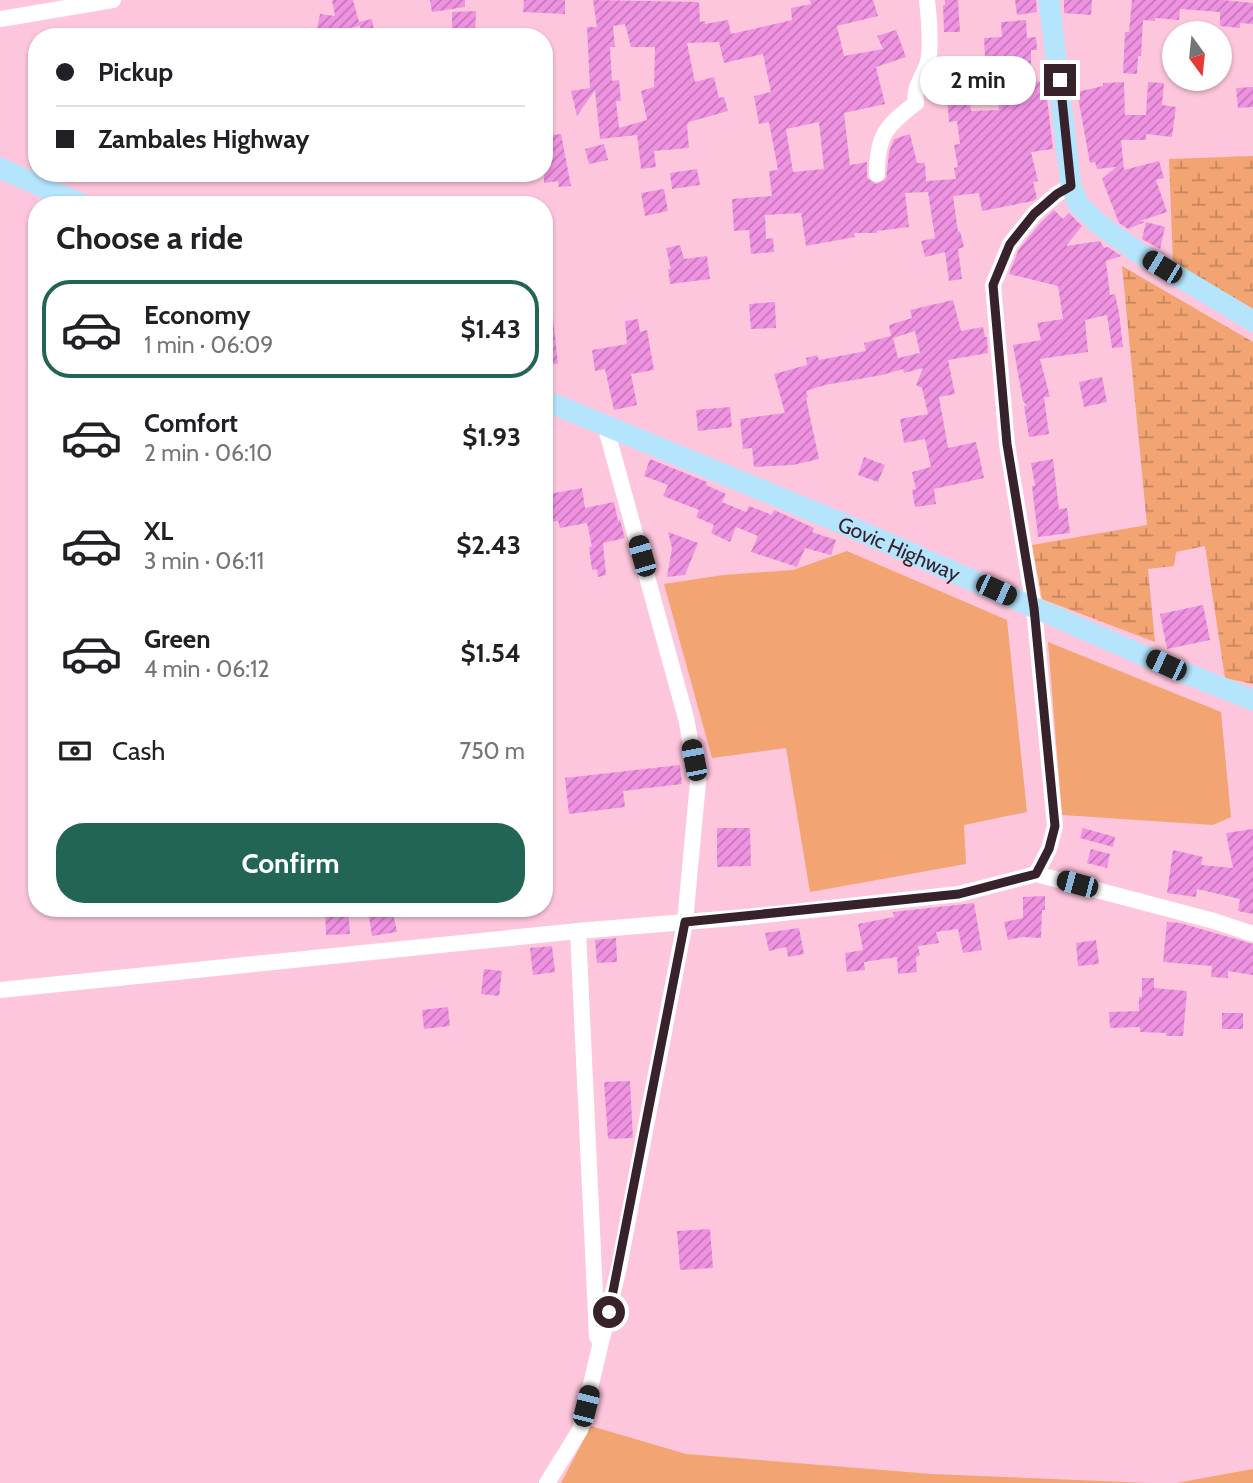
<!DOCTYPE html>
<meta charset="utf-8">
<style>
:root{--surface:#fff;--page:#f6f6f6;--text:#202124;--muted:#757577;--line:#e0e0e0;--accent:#236554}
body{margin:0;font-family:Cabin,sans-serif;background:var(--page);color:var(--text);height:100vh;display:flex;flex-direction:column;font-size:26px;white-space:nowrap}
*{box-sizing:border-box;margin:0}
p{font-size:23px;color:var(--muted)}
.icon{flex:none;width:38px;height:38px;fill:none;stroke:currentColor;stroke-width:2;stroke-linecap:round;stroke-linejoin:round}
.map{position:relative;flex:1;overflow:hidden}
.sheet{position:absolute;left:28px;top:196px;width:525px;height:721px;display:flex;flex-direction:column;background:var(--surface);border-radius:28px;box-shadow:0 2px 5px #0004}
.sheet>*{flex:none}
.banner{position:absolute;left:28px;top:28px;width:525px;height:154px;border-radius:28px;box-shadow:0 2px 5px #0004;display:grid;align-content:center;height:154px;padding:0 28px;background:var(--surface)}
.needle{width:46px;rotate:165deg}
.buttons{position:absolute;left:1162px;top:21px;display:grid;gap:14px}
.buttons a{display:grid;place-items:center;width:70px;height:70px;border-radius:50%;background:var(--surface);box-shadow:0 2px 5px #0004;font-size:35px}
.end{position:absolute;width:32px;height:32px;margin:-16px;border:9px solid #37222b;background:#fff;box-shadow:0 0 0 4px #fff}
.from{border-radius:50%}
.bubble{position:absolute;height:49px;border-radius:24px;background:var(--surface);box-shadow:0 2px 5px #0004;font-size:23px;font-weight:800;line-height:49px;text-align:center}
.car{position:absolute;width:21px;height:42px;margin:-21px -10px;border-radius:9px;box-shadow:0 0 5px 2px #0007;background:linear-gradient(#222 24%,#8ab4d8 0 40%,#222 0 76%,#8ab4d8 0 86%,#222 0)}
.banner b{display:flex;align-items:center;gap:24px;height:66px;font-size:26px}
.banner b+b{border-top:2px solid var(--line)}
.banner i{width:18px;height:18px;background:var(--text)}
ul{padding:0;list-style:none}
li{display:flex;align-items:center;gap:21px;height:98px;margin:0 14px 10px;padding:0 14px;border:4px solid transparent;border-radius:28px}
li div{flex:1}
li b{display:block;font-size:26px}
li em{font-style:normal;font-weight:800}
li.selected{border-color:var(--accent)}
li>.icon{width:63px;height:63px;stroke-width:1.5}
h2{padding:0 28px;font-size:32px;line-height:84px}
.pay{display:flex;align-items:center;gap:18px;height:77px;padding:0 28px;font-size:26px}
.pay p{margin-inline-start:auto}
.action{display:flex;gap:14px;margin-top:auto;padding:14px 28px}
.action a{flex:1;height:80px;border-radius:28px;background:var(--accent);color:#fff;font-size:28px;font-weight:800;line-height:80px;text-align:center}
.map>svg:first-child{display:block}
.green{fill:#f2a472}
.wetland{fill:url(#wetland-marsh)}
.building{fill:url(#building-hatch);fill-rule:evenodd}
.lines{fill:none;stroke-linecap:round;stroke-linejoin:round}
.minor{stroke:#fff;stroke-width:16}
.major{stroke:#b5e4fd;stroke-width:21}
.route{stroke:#37222b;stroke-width:9}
.labels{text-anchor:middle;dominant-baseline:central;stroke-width:6;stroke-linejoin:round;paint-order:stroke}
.street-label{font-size:21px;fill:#37222b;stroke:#fdf7f9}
</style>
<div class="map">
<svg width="1253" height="1483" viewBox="0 0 1253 1483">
<defs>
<pattern id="wetland-marsh" width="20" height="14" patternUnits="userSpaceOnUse" patternTransform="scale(1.75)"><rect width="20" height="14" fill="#f2a472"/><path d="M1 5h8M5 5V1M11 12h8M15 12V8" fill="none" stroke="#c5855e"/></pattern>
<pattern id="building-hatch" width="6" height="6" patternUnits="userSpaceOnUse" patternTransform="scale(1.75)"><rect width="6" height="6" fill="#f092e2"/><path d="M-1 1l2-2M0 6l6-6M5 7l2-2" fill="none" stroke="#c377b7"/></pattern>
</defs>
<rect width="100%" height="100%" fill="#fec6dc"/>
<g class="green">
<polygon points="847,551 1007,620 1027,812 964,825 966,864 810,892 786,748 712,758 664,584 723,575 793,570"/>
<polygon points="1048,642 1221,712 1231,817 1213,825 1062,815"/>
<polygon points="591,1426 686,1454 932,1474 1150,1483 561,1483"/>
<polygon points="1253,1469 1253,1483 1176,1483"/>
</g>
<g class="wetland">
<polygon points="1253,156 1253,312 1173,263 1169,159"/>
<polygon points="1122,266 1253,342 1253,684 1225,678 1205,546 1176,552 1174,566 1148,569 1155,642 1042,599 1032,545 1147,525"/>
</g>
<g class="building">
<polygon points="332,0 353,0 359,22 372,19 375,37 362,37 360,26 333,31 317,29 320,14 335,16"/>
<polygon points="430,0 465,0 465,7 432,12"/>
<polygon points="524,0 565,0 565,14 523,12"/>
<path d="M 593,0 L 699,2 L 700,22 L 705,21 L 705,24 L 728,20 L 731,34 L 792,20 L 791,8 L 811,4 L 810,0 L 873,0 L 878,16 L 837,26 L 844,56 L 883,49 L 877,36 L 896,30 L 906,57 L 876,67 L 885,104 L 844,113 L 850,165 L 867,162 L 867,178 L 876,184 L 886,179 L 889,152 L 894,139 L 910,134 L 917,163 L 925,163 L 926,181 L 956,179 L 954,168 L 958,167 L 954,145 L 960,144 L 957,121 L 949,122 L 947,98 L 935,99 L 938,66 L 963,65 L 961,101 L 970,101 L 971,111 L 999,110 L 996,76 L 994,76 L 992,56 L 985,57 L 984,38 L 1002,37 L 1001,22 L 1026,20 L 1027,38 L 1036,37 L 1037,50 L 1031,50 L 1031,82 L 1045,81 L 1053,149 L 1031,152 L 1038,181 L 1033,182 L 1037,198 L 1033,201 L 982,211 L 979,193 L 953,196 L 958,232 L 960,231 L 964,247 L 958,249 L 962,279 L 949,281 L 945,252 L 925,257 L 921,241 L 935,238 L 928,192 L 905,193 L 909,227 L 877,231 L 877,233 L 854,233 L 855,237 L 806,246 L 801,213 L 765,215 L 766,239 L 773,238 L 774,252 L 751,254 L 749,230 L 734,231 L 732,199 L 772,196 L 769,171 L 778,170 L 769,122 L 759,124 L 754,96 L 771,92 L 763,54 L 724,63 L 719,42 L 687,43 L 695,82 L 714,77 L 719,98 L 724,97 L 728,111 L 689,122 L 687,125 L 689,148 L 654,151 L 656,167 L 641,169 L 637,135 L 600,139 L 595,90 L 577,116 L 571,91 L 590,88 L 587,27 L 597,27 ZM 625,24 L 631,47 L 655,47 L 654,87 L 641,91 L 647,120 L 619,128 L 616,101 L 621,101 L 619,80 L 612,81 L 610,47 L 615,47 L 613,26 ZM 819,122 L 824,169 L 793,172 L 786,129 Z"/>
<polygon points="945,0 958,0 960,32 944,32 943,5 945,5"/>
<polygon points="1015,0 1036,0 1037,12 1017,15"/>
<polygon points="1064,0 1092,0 1091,15 1064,13"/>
<polygon points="1132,0 1223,0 1253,3 1253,24 1240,23 1240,28 1220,26 1220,12 1180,9 1179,20 1155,18 1155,21 1143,20 1141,56 1138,56 1137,74 1123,73 1125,32 1129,32"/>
<polygon points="476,11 475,36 452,37 452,12"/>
<polygon points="1124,82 1125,115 1146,115 1148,82 1164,83 1162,105 1176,107 1172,137 1146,134 1146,140 1121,140 1124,170 1159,161 1164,178 1156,180 1167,212 1140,221 1145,222 1128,229 1119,223 1102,179 1116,167 1097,169 1095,162 1090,163 1077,92 1103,86 1103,83"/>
<polygon points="1253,87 1253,107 1238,108 1236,88"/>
<polygon points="561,134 571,186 559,187 558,181 544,183 544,136"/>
<polygon points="604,144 608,160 589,164 585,149"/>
<polygon points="697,169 700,185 672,189 670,173"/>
<polygon points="664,189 668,211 645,216 641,193"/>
<polygon points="1054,210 1063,219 1069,213 1082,226 1066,246 1100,241 1104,248 1108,247 1121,256 1106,261 1110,295 1115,294 1119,313 1123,347 1112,348 1107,315 1085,320 1088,352 1040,359 1050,397 1044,397 1049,434 1029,437 1024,406 1027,406 1023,401 1013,345 1041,340 1037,323 1063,319 1058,286 1009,274 1019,249 1042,221"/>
<polygon points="1146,222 1165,227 1160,249 1142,239"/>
<polygon points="680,245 684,259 707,256 710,279 670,284 668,269 671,269 666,248"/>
<path d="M 953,300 L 961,331 L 983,327 L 985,337 L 987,337 L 988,353 L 948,360 L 955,394 L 939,397 L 948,448 L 976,442 L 984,478 L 934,489 L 936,504 L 915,507 L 912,490 L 916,489 L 912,472 L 931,467 L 925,439 L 904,443 L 900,419 L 928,414 L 922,388 L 916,385 L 923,368 L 904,373 L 903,369 L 882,375 L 825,385 L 806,391 L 808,397 L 806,398 L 819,459 L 793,465 L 754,467 L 752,448 L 743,449 L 740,419 L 785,413 L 774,374 L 807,365 L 806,358 L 817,355 L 819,360 L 866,351 L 864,343 L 891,336 L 889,325 L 912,318 L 910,310 ZM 915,331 L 920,353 L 898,358 L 893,338 Z"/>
<polygon points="775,302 776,328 751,329 749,304"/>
<polygon points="552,309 558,364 544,364 544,310"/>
<polygon points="638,319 640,332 647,330 654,370 631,374 637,405 614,410 605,369 595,371 592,350 627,344 625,321"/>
<polygon points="1102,377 1107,402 1084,407 1079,382"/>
<polygon points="730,407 732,427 698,431 696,410"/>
<polygon points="864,457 885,465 878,482 858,475"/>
<polygon points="650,459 707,482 706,485 726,494 722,502 746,512 749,506 772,515 774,510 814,528 812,532 836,540 831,555 805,548 797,567 751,552 758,536 736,527 730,542 711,533 714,525 696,517 699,510 663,496 668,485 644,476"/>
<polygon points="1053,459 1059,509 1067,508 1070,533 1038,537 1032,486 1035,486 1031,463"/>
<polygon points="582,488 585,508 614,502 618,521 620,520 625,538 603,543 606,575 598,577 597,569 592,570 589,547 592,546 587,523 560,528 558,521 550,522 544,495"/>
<polygon points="668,532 698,543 685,575 667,577 672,548"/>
<polygon points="1203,605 1210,640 1167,649 1160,614"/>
<polygon points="680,765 682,784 623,791 625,807 569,814 565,778"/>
<polygon points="717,828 750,828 751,866 717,867"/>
<polygon points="1083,828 1115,837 1113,847 1080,838"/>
<polygon points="1253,829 1253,914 1238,911 1240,899 1197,889 1196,897 1167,893 1173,850 1203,857 1201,865 1233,868 1226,833"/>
<polygon points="1091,849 1110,854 1107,868 1087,863"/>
<polygon points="1045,896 1045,910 1042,910 1041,938 1022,937 1008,940 1004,922 1023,918 1023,897"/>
<polygon points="974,903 982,950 963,953 958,929 936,932 939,943 918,946 920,955 916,957 917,972 898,974 897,957 864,962 865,970 847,972 845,953 863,950 858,924 894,917 893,912"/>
<polygon points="325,908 348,908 350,934 326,935"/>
<polygon points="393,913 397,932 372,936 369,917"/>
<polygon points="1167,922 1180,923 1253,944 1253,975 1228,971 1228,978 1211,977 1212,966 1163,962"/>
<polygon points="799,928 804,954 788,957 786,947 769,951 765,933"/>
<polygon points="616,938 617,962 597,963 595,940"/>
<polygon points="1096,940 1099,964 1078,966 1076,943"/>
<polygon points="552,946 555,972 533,975 530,948"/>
<polygon points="484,969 502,971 499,996 481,994"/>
<polygon points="1142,978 1154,978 1154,988 1187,991 1183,1036 1166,1036 1166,1033 1140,1032 1140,1027 1110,1028 1109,1012 1139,1011 1139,997 1142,997"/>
<polygon points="448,1007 450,1026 424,1029 422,1010"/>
<rect x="1222" y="1013" width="21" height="16"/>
<polygon points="630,1081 633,1138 608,1139 604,1082"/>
<polygon points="710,1229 713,1268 680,1270 677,1231"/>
</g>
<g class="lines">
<g class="minor">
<polyline points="0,19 113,0"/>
<path d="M 877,174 C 877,135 886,126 916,103 C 912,85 928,73 929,56 C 931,38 929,18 927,0"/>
<polyline points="1036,874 1049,849 1055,826 1034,608 1007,444 993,285 1010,244 1034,214 1057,194 1071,186"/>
<polyline points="578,931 597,1337"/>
<polyline points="0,990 578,931 745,917 959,894 1036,874 1214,921 1253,934"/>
<polyline points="547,1483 580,1430 619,1267 685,922 698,782 686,718 605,425"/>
</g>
<g class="major">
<polyline points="1049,0 1071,186 1079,205 1100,225 1139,253 1253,321"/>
<polyline points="0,168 84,205"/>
<path id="s1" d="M 544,400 L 846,525 L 1165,665 L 1253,700"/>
</g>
</g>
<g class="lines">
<polyline class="route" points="609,1312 685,922 959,894 1036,874 1049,849 1055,826 1034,608 1007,444 993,285 1010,244 1034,214 1057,194 1071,186 1060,80"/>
</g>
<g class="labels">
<g class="street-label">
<text stroke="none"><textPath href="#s1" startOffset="385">Govic Highway</textPath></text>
</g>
</g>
</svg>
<div class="buttons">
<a><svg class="needle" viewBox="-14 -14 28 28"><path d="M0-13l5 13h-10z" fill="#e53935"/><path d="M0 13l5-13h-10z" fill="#757577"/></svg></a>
</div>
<i class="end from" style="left:609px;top:1312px"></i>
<i class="end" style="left:1060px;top:80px"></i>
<div class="bubble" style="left:920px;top:56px;width:116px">2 min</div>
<i class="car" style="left:1162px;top:267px;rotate:301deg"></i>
<i class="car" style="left:642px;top:556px;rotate:344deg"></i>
<i class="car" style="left:996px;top:590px;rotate:115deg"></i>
<i class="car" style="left:1166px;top:665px;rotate:295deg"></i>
<i class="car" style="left:694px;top:760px;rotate:349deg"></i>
<i class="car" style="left:1077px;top:884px;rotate:285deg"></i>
<i class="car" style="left:586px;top:1406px;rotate:14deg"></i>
<div class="banner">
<b><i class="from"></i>Pickup</b>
<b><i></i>Zambales Highway</b>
</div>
<section class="sheet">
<h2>Choose a ride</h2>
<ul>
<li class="selected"><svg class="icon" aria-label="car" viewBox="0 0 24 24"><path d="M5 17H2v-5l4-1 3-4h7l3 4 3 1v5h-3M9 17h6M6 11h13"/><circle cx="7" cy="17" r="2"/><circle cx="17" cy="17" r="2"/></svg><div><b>Economy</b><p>1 min · 06:09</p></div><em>$1.43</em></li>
<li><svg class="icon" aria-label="car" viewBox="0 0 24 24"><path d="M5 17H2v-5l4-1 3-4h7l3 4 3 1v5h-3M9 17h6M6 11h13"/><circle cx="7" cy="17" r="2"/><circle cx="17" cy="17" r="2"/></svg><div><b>Comfort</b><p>2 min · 06:10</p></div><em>$1.93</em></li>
<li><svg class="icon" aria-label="car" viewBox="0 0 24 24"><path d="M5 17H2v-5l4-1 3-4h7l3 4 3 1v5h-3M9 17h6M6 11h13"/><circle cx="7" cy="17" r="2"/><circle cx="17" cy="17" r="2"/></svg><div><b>XL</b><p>3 min · 06:11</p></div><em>$2.43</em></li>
<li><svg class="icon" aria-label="car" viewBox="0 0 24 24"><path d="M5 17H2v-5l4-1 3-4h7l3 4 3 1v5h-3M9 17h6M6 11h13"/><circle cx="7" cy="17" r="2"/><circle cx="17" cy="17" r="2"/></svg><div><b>Green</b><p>4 min · 06:12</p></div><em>$1.54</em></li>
</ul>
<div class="pay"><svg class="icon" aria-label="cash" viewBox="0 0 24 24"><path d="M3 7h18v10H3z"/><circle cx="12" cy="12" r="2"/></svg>Cash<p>750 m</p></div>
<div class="action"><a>Confirm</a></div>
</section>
</div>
